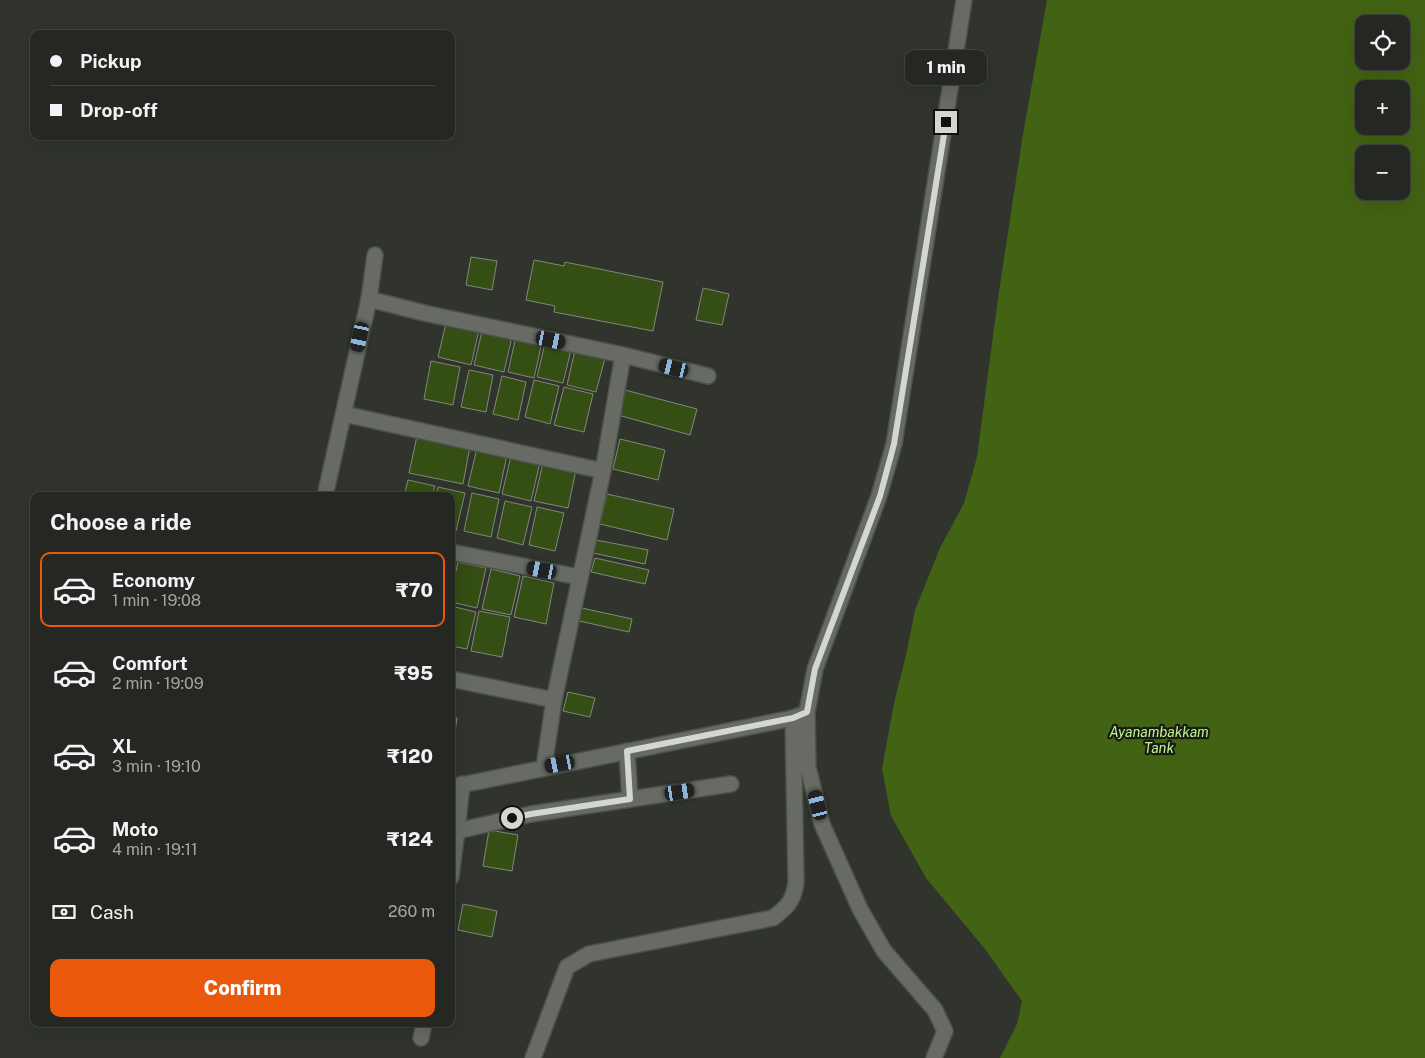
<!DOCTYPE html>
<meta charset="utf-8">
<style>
:root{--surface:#242722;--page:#2c2f2a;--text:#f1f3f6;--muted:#a3a5a5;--line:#414440;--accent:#ea580c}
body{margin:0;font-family:"Public Sans",sans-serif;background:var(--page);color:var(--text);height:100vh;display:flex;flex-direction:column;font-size:19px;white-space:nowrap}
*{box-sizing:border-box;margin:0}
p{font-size:16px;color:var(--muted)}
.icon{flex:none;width:28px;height:28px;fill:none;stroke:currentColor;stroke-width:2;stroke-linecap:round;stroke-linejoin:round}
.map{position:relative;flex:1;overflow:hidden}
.side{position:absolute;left:30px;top:492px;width:425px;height:535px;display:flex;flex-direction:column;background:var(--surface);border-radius:10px;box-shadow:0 5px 20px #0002,0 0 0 1px var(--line)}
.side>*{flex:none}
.top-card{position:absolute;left:30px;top:30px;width:425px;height:110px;border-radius:10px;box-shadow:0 5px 20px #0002,0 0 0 1px var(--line);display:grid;align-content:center;height:110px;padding:0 20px;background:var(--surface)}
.tools{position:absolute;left:1355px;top:15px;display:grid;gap:10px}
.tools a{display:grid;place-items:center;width:55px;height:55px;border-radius:10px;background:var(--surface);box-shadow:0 5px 20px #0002,0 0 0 1px var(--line);font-size:25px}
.end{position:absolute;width:22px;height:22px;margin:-11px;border:6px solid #d3d6d1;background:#111;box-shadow:0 0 0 2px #111}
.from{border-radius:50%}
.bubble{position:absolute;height:35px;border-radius:10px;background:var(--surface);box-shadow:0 5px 20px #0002,0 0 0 1px var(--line);font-size:16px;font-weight:800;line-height:35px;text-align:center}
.car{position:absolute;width:15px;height:30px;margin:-15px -8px;border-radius:6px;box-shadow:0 0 4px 1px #0007;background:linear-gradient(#222 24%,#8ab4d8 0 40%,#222 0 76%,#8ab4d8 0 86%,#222 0)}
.top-card b{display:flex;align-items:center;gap:18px;height:48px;font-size:19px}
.top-card b+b{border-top:1px solid var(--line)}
.top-card i{width:12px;height:12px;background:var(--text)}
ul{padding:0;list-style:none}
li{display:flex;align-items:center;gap:15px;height:75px;margin:0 10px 8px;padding:0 10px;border:2px solid transparent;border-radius:10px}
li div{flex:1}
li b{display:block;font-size:19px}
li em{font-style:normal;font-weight:800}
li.selected{border-color:var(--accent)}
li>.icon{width:45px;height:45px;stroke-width:1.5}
h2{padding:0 20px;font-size:22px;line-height:60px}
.pay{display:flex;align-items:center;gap:12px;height:55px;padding:0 20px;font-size:19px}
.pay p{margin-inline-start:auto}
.cta{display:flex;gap:10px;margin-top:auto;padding:10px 20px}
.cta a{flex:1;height:58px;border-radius:10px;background:var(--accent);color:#fff;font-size:20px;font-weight:800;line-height:58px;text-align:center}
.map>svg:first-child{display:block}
.water{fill:#426313;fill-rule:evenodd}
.building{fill:#344e13;stroke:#83877f}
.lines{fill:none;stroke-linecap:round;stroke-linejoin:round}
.street-casing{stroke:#4c504a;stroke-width:18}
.street{stroke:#676b64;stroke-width:15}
.route{stroke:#d3d6d1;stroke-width:6}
.labels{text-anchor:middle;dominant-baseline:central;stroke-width:4.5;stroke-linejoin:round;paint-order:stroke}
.water-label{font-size:14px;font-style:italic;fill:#c1f48c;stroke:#191b18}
</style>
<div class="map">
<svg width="1425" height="1058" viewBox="0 0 1425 1058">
<rect width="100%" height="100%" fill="#30342d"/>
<path class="water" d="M 1047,0 L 1425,0 L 1425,1058 L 1000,1058 L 1017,1024 L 1022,1001 L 985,949 L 926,878 L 891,816 L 882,769 L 894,703 L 907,651 L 915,610 L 940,548 L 964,503 L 977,457 L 998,298 L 1023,134 ZM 1364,24 L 1401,24 L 1401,61 L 1364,61 ZM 1364,89 L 1401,89 L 1401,126 L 1364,126 ZM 1364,154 L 1401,154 L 1401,191 L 1364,191 Z"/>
<g class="building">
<polygon points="471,257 497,261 492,290 466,285"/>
<polygon points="534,260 564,266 565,262 663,282 653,331 554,312 555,306 526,300"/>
<polygon points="703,288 729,294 722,325 696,320"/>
<polygon points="446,323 479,330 471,365 438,357"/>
<polygon points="482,331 512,337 504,372 474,365"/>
<polygon points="516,336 542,342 534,378 508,372"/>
<polygon points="545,343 571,350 563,383 537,377"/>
<polygon points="575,350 605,358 596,392 567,385"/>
<polygon points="431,361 460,367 453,405 424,399"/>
<polygon points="469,370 493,375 486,412 461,407"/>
<polygon points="502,376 526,382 518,420 493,414"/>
<polygon points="534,380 559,386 550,424 525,417"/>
<polygon points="564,387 593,394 584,432 554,425"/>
<polygon points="625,390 697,409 690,435 618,415"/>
<polygon points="417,436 470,446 463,484 409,473"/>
<polygon points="620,439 665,450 658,480 613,469"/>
<polygon points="477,448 507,455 499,493 468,486"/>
<polygon points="511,456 540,462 531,501 502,494"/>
<polygon points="543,463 576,470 568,508 534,501"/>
<polygon points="408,480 435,486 432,496 404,496"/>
<polygon points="438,487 465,493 456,531 451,530 451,496 436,496"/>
<polygon points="472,493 499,499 491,537 464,531"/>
<polygon points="607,494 674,509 667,540 600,524"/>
<polygon points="505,501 532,507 523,545 497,538"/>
<polygon points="537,507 564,513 555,551 529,545"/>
<polygon points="596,540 648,550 645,564 593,553"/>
<polygon points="595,558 649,570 645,584 591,572"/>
<polygon points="458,562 486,568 477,608 451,602 451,592"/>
<polygon points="491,569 520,576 511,615 482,609"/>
<polygon points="523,576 554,583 546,624 514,617"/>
<polygon points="451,606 476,612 467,649 451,646"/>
<polygon points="582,608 632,619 629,632 579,621"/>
<polygon points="479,611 510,617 502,657 471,651"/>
<polygon points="568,692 595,698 590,717 563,711"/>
<polygon points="451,717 457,718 453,744 451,744"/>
<polygon points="489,830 518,835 512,871 483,866"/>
<polygon points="463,904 497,911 492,937 458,930"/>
</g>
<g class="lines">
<defs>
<g id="street">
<polyline points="369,299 424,313 623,355"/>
<polyline points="344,414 603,471"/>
<polyline points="325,496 369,299 375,255"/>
<polyline points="451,552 579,577"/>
<polyline points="451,679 554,700 544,767"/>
<polyline points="554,700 603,471 623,355 708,376"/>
<polyline points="627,751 630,799"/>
<polyline points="462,784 457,831 531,814 731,784"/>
<polyline points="451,787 793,718 801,715"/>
<polyline points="451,832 457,831 451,877"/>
<polyline points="421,1038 424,1024"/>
<path d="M 533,1058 L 567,967 L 589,954 L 773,918 C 787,907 793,902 796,883 L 793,718"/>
<polyline points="934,1058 945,1031 935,1010 884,951 860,909 822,824 808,767 807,712 815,669 879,496 894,444 964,0"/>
</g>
</defs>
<use href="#street" class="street-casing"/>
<use href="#street" class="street"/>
</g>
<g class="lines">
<polyline class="route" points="512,818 531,814 630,799 627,751 793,718 807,712 815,669 880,496 894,444 946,122"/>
</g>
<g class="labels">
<g class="water-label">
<text x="1159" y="732">Ayanambakkam<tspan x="1159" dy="16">Tank</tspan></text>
</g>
</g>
</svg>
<div class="tools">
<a><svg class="icon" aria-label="locate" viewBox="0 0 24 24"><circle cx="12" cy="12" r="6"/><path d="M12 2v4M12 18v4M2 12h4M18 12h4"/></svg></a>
<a>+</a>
<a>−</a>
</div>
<i class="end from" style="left:512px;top:818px"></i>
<i class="end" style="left:946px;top:122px"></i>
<div class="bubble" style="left:905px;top:50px;width:82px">1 min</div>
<i class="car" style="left:360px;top:337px;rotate:192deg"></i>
<i class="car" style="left:551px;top:340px;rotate:102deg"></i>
<i class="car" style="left:674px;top:368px;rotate:284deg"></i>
<i class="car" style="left:542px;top:570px;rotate:281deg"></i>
<i class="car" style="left:560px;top:764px;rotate:259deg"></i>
<i class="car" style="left:680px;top:792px;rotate:81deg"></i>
<i class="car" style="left:818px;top:805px;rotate:346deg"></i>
<div class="top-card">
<b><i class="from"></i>Pickup</b>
<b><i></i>Drop-off</b>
</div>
<section class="side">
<h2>Choose a ride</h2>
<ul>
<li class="selected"><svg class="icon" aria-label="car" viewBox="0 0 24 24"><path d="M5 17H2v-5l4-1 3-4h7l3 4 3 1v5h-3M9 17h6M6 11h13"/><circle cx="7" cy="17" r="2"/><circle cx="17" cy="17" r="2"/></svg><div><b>Economy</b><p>1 min · 19:08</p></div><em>₹70</em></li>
<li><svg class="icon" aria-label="car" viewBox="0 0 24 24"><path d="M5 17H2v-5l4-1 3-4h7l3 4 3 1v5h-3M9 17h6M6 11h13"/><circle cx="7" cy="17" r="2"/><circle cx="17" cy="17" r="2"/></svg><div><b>Comfort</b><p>2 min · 19:09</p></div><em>₹95</em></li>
<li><svg class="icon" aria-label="car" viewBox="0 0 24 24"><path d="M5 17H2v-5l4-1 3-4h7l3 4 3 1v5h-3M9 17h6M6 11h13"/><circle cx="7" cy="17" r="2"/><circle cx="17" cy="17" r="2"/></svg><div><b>XL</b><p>3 min · 19:10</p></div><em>₹120</em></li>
<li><svg class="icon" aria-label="car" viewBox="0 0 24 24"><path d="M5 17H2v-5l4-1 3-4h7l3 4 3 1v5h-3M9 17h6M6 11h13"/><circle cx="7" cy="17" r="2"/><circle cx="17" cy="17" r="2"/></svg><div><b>Moto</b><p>4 min · 19:11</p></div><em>₹124</em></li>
</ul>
<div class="pay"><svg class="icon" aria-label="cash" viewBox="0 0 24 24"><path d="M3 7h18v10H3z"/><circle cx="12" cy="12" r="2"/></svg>Cash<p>260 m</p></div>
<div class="cta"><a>Confirm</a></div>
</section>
</div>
